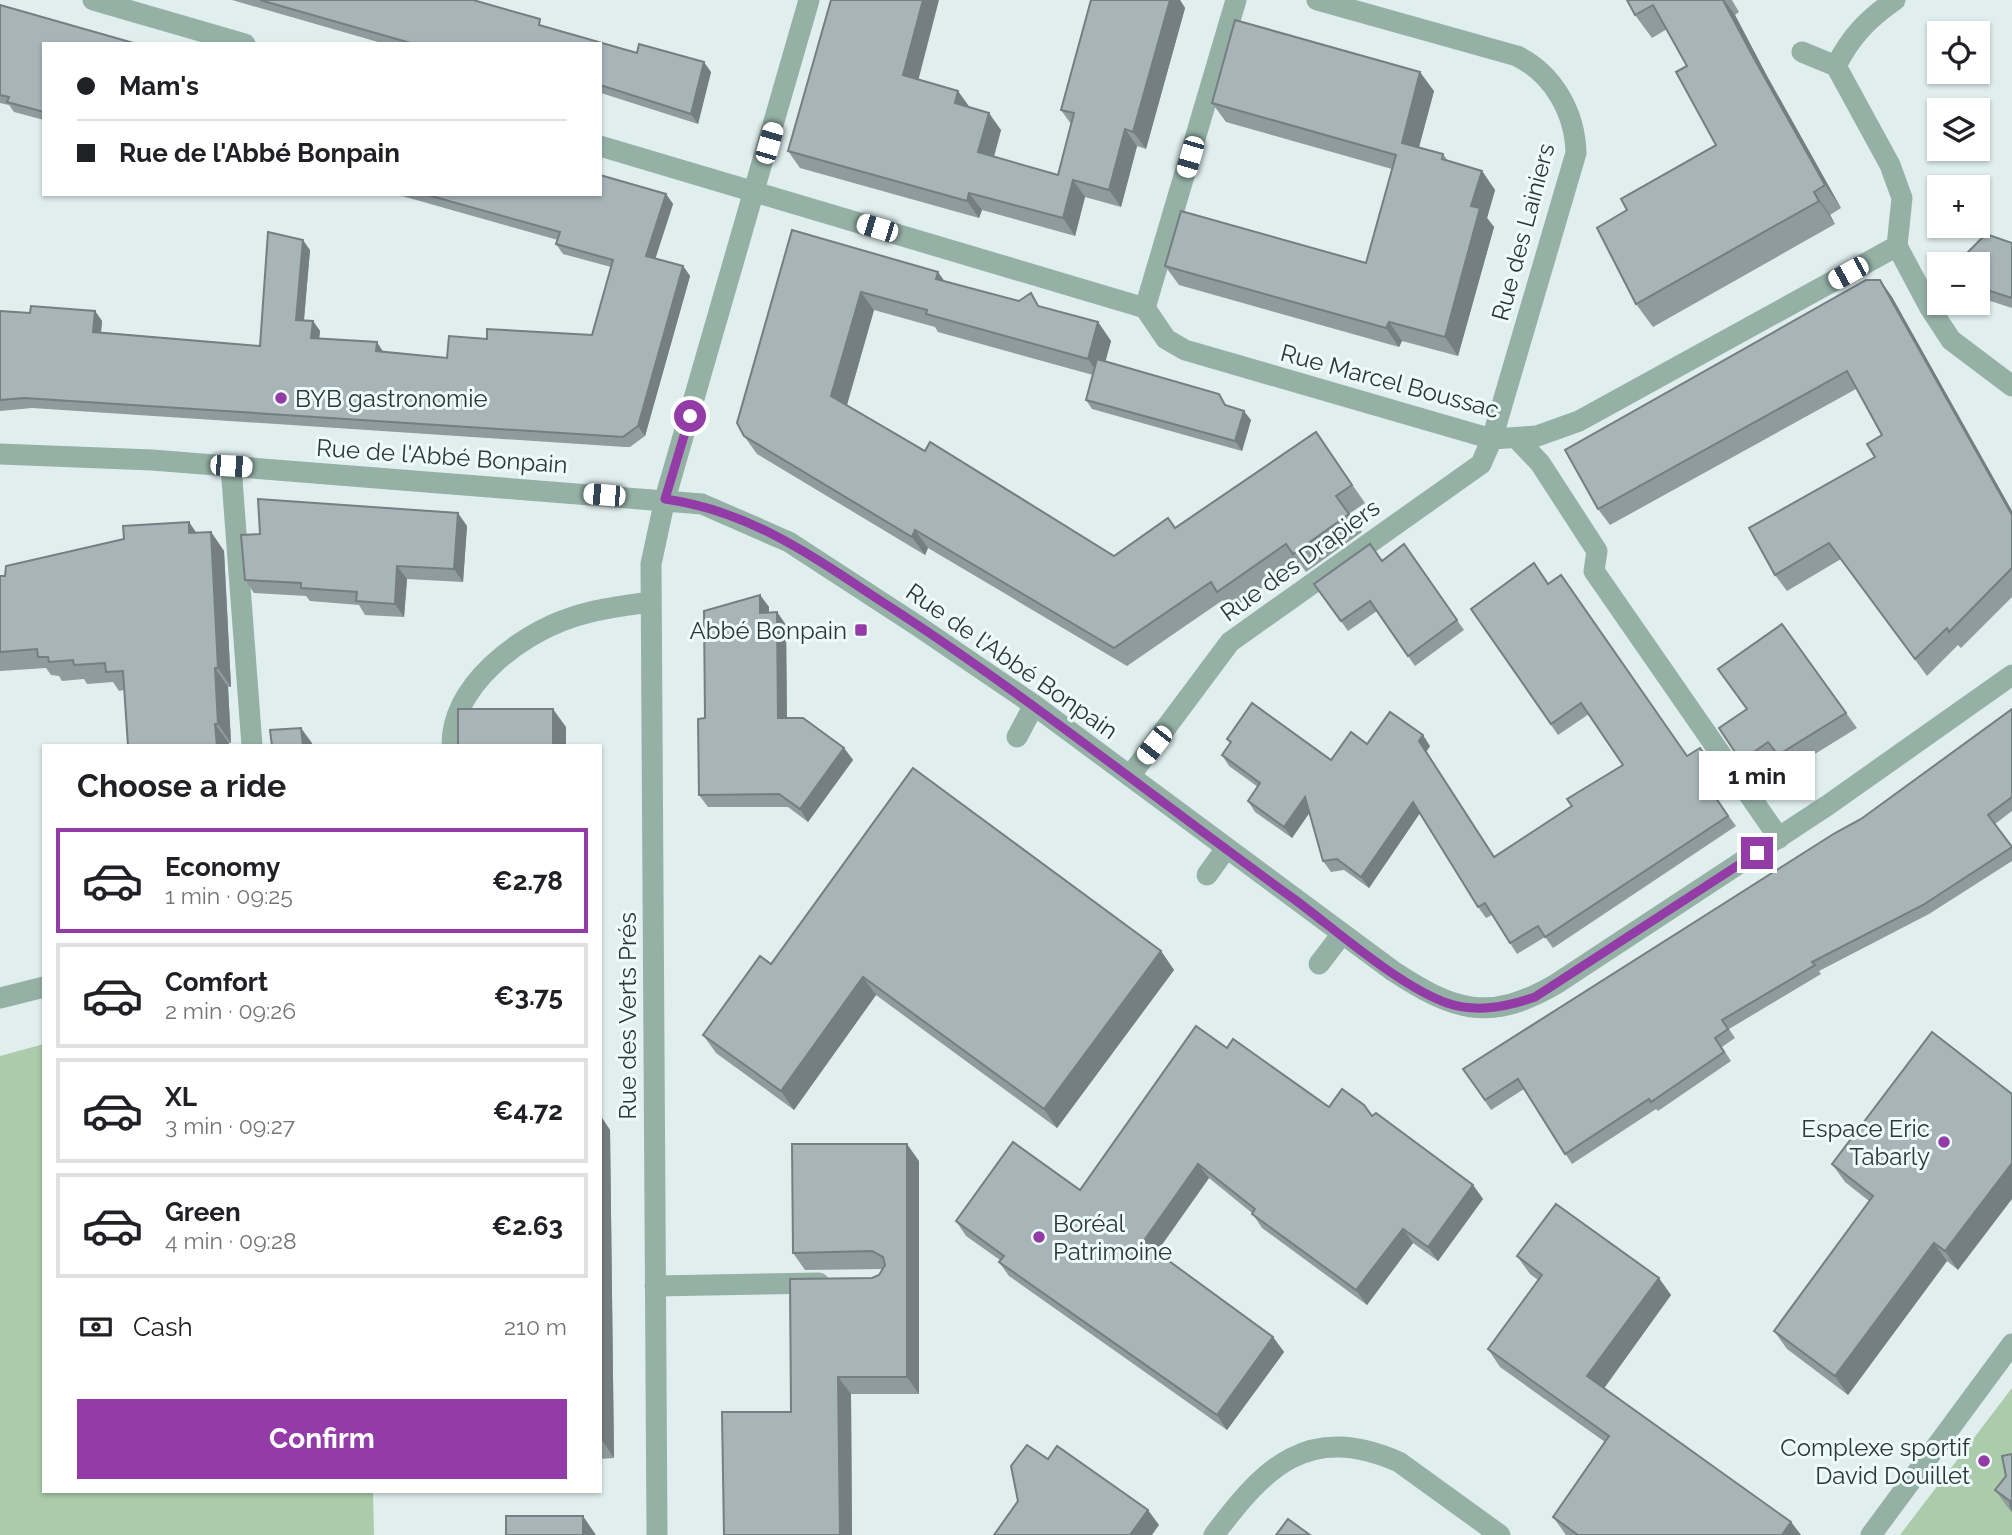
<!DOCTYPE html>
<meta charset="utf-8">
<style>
:root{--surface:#fff;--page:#f6f6f6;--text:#202124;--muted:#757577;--line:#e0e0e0;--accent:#933ca8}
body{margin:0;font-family:Raleway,sans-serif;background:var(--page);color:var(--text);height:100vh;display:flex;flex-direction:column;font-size:26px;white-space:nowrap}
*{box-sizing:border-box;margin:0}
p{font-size:23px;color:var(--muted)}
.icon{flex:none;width:38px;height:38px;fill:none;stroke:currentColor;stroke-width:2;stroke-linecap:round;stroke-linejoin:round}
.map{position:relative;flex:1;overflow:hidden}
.side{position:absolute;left:42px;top:744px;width:560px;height:749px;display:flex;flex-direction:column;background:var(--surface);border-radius:0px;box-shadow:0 2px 5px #0004}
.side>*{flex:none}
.guide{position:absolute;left:42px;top:42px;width:560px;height:154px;border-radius:0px;box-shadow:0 2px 5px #0004;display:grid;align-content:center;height:154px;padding:0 35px;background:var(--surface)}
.controls{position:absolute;left:1927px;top:21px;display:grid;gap:14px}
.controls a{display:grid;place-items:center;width:63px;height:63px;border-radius:0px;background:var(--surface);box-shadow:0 2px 5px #0004;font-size:35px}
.end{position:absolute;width:32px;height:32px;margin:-16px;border:9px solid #933ca8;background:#fff;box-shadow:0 0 0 4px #fff}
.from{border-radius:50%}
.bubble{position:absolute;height:49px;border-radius:0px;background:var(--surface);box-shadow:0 2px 5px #0004;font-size:23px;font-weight:700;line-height:49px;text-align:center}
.car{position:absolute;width:21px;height:42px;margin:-21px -10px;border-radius:9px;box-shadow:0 0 5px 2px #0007;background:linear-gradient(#fff 24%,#345 0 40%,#fff 0 76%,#345 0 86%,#fff 0)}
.guide b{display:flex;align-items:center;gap:24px;height:66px;font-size:26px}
.guide b+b{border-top:2px solid var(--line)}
.guide i{width:18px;height:18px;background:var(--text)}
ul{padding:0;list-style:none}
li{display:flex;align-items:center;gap:21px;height:105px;margin:0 14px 10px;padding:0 21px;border:4px solid var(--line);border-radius:0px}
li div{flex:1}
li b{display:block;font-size:26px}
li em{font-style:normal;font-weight:700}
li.current{border-color:var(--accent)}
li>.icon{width:63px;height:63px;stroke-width:1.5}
h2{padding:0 35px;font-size:32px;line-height:84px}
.pay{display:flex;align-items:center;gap:18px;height:77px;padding:0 35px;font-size:26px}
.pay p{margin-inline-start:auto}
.button{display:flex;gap:14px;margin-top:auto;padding:14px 35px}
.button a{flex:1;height:80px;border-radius:0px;background:var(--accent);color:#fff;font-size:28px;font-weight:700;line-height:80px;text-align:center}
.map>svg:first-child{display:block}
.green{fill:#abcbab}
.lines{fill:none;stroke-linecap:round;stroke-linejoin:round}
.minor{stroke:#95b1a6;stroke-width:21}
.wall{fill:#909b9e}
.shaded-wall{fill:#757e81}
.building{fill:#a7b4b8;stroke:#757e81;stroke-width:2}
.route{stroke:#933ca8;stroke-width:9}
.poi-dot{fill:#933ca8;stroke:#edfcfb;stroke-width:2.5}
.labels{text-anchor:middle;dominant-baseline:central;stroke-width:6;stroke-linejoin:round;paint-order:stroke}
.street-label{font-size:24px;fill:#303635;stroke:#edfcfb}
.poi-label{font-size:24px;fill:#303635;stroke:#edfcfb;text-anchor:end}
</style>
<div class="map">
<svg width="2012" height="1535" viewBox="0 0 2012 1535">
<rect width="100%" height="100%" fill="#e0eeee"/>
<g class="green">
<polygon points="44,1044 44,1491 373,1491 374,1535 0,1535 0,1056"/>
<polygon points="2012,1388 2012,1535 1900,1535"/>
</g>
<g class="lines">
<g class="minor">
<polyline points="93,0 245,44"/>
<polyline points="1802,52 1836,66 1890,165 1902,198 1897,246"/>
<path d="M 1836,66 C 1851,36 1868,19 1895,0"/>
<polyline points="600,146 1145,308 1166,339 1185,350 1492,439 1537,436 1579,421 1897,246"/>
<polyline points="1897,246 1930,308 1951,340 2012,386"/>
<polyline points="1145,308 1236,0"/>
<polyline points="1517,439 1540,463 1597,551 1594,571 1779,838"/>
<path d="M 0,454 L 152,460 L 702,504 L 789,542 L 918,626 L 1034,705 L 1393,971 C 1454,1011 1489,1023 1556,984 L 1828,805 L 2012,675"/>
<polyline points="231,466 252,746"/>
<polyline points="1017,737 1034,705"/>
<path d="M 452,746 C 451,686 519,635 570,618 C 596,609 623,606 650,602"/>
<path d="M 1130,776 L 1230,642 L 1481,464 L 1492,439 L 1576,153 C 1575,112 1553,74 1517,56 L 1317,0"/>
<polyline points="1207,875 1225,850"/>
<polyline points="1319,964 1342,934"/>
<polyline points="0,998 44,987"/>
<polyline points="655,1286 819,1283"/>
<polyline points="657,1535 651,564 665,499 809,0"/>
<path d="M 1214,1535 C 1265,1467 1308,1422 1399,1462 L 1500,1535"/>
<polyline points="1871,1535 2012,1344"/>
</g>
</g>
<g class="wall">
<polygon points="232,0 473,0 546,27 637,53 711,72 698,124 601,93 600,96 600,44 385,44"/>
<polygon points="1091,0 1180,0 1185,8 1146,149 1137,146 1121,207 1085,197 1075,236 982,210 979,218 800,168 788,151 919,80 970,107 1001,130 994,157 1058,175 1071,124 1061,110"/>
<polygon points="1627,0 1732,0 1739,12 1735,15 1767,76 1841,208 1830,215 1835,224 1653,327 1636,304 1627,210 1716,145 1687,66 1667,29 1652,38 1635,15"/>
<polygon points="0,5 44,44 44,120 14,112 9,105 0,103"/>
<polygon points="1434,91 1419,147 1443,154 1448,161 1482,171 1495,190 1487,218 1494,227 1458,356 1402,341 1399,347 1179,285 1165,266 1366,263 1392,169 1226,122 1212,103"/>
<polygon points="395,194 666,194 673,204 655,259 683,266 690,276 645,436 630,447 625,447 32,408 0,411 0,311 30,313 95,311 102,321 101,332 260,346 310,250 304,320 313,321 320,331 319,339 383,352 447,358 487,339 592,335 611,267 563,254 556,244 558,240"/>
<polygon points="792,230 944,281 1098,322 1111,341 1105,361 1227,406 1251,420 1242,451 1092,409 1086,400 1093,375 938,332 935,327 874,310 847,405 925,451 1114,556 1175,528 1316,432 1365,503 1349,514 1362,532 1306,572 1299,562 1230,610 1223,600 1127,666 928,548 925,555 757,454 744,436"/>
<polygon points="2012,243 2012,308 1978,297 1978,264"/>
<polygon points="1880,280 1892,297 2012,511 2012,597 1961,648 1958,645 1927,676 1841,559 1787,591 1775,575 1875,457 1882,435 1856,389 1610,525 1598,509"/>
<polygon points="467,526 463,582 407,579 404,617 365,615 359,605 310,601 306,596 254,593 245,580"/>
<polygon points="211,532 224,551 231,687 228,687 231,743 229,743 124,690 119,691 113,682 87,684 84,679 62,681 59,676 51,675 46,668 0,671 0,576 196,533"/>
<polygon points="1404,544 1464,630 1415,666 1377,611 1348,631 1314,584 1382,561"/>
<polygon points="1548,584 1687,756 1700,748 1730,791 1717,800 1736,826 1553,948 1545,937 1517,954 1492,915 1486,918 1478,907 1420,813 1369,888 1344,870 1331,872 1323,861 1309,813 1292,838 1255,812 1248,801 1258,787 1229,766 1222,755 1230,743 1227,739 1331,760 1367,744 1430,746 1426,752 1494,857 1572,806 1623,765 1589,714 1558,735 1471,609"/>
<polygon points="760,595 769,607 769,612 777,612 786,625 787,718 844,748 853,760 808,822 788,807 708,807 699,795 705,718"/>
<polygon points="1782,624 1857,728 1789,770 1779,757 1752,776 1741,761 1747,709"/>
<polygon points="2012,709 2012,811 1995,824 2012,846 2012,861 1929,914 1819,971 1821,974 1729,1029 1735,1038 1722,1047 1731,1061 1658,1111 1656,1109 1572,1164 1524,1089 1491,1110 1463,1069 1861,819"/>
<polygon points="1161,951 1174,970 1057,1128 876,995 794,1110 716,1053 703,1035 771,964"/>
<polygon points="1932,1032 1958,1270 1947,1261 1848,1395 1787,1349 1774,1331 1869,1201 1845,1182 1832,1164"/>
<polygon points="1227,1048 1329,1107 1372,1116 1473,1185 1483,1199 1438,1261 1413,1243 1367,1305 1262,1228 1252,1213 1209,1178 1157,1252 1273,1337 1284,1352 1227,1430 1009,1276 999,1262 1000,1260 966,1236 956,1221 1080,1190"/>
<polygon points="600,1115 610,1130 614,1458 600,1459"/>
<polygon points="919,1161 919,1394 851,1394 852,1535 724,1535 791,1412 872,1278 879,1275 883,1269 805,1270 793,1253"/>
<polygon points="1517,1256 1671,1295 1604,1388 1791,1522 1801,1535 1566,1535 1553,1517 1605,1442 1500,1367 1488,1349 1538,1280 1530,1274"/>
<polygon points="2006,1476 2012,1512 2009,1509 1995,1490"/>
</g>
<g class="shaded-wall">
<polygon points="923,0 939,0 915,93 903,75"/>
<polygon points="1170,0 1180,0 1185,8 1146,149 1133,132"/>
<polygon points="1723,0 1724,0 1735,15 1767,76 1841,208 1825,185 1751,53"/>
<polygon points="704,62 711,72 698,124 691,114"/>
<polygon points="1420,72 1434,91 1415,162 1402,143"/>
<polygon points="958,91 971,109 955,103"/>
<polygon points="989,113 1001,130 990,170 978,152"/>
<polygon points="1125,129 1137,146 1121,207 1109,190"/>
<polygon points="1482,171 1495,190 1487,218 1494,227 1458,356 1445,337 1471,206"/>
<polygon points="1073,180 1085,197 1075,236 1063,218"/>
<polygon points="1814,192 1830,215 1835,224 1819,201"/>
<polygon points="969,193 982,210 979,218 967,201"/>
<polygon points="666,194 673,204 653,266 646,256"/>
<polygon points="303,240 310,250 303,330 296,320"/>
<polygon points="683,266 690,276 645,436 638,426"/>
<polygon points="938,272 951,290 936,279"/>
<polygon points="1880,280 1892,297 2012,511 2012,515"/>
<polygon points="861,292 874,310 844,415 831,396"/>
<polygon points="95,311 102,321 100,342 93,332"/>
<polygon points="313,321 320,331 318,348 311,338"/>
<polygon points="1098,322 1111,341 1101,378 1088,359"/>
<polygon points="1389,322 1402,341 1399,347 1386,328"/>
<polygon points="377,342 384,353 376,351"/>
<polygon points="1244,411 1251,420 1242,451 1235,441"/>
<polygon points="458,513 467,526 463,582 454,569"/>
<polygon points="189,522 202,541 189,533"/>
<polygon points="915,530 928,548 925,555 912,537"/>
<polygon points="211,532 224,551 231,687 218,668"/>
<polygon points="397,566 407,579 404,617 395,604"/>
<polygon points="760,595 769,607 769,625 760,613"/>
<polygon points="777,612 786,625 787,730 778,718"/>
<polygon points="215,668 228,687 231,743 218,724"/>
<polygon points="553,709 566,727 566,746 553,746"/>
<polygon points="215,724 229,743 229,746 217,746"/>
<polygon points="301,728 312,743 312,746 303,746"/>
<polygon points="1423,735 1430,746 1426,752 1419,741"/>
<polygon points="844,748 853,760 808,822 800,809"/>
<polygon points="1305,797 1313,808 1292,838 1284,827"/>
<polygon points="1413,802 1420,813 1369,888 1361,877"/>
<polygon points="1161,951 1174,970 1057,1128 1044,1109"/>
<polygon points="863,977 876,995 794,1110 781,1091"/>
<polygon points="600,1115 610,1130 614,1458 601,1439"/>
<polygon points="907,1144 919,1161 919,1394 907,1377"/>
<polygon points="2012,1163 2012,1199 1958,1270 1945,1251"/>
<polygon points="1198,1164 1209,1178 1153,1257 1143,1242"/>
<polygon points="1473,1185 1483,1199 1438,1261 1428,1247"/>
<polygon points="1403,1229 1413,1243 1367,1305 1356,1290"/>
<polygon points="1934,1243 1947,1261 1848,1395 1835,1376"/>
<polygon points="1659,1278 1671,1295 1600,1394 1587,1376"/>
<polygon points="1273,1337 1284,1352 1227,1430 1217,1415"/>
<polygon points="838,1377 851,1394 852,1535 840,1535"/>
<polygon points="1148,1510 1159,1525 1152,1535 1130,1535"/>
<polygon points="583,1516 596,1535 583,1535"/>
<polygon points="1791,1522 1801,1535 1782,1535"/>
</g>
<g class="building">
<polygon points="260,0 473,0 540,19 539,25 637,53 639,44 704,62 691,114 600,85 600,44 414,44"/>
<polygon points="831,0 923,0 903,75 958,91 955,103 989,113 978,152 1058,175 1074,113 1061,110 1091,0 1170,0 1133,132 1125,129 1109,190 1073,180 1063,218 969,193 967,201 788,151"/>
<polygon points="1627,0 1723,0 1751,53 1825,185 1814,192 1819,201 1636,304 1597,228 1627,210 1621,199 1716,145 1676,72 1687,66 1653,5 1635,15"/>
<polygon points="0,5 137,44 44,44 44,112 7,102 9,97 0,95"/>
<polygon points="1235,20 1420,72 1402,143 1443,154 1442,159 1482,171 1471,206 1480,208 1445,337 1389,322 1386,328 1165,266 1181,211 1366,263 1396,155 1212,103"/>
<polygon points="600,175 666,194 646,256 683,266 638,426 623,437 24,398 0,400 0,311 30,313 31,306 95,311 93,332 260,346 268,232 303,240 296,320 313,321 311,338 377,342 376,351 447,358 449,336 487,339 487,329 592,335 613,260 556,244 560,232 424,194 600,194"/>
<polygon points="792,230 938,272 936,279 1019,301 1031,293 1038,306 1098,322 1088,359 926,314 927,310 861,292 831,396 925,451 930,442 1114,556 1168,518 1175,528 1316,432 1352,485 1336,496 1349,514 1293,554 1286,544 1217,592 1211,582 1114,648 915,530 912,537 744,436 737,423"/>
<polygon points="1986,234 2012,243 2012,298 1978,287 1978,264 1956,264"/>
<polygon points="1866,280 1880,280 2012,515 2012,568 1949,632 1947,628 1915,659 1829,543 1775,575 1749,528 1875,457 1867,444 1882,435 1847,371 1598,509 1565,450"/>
<polygon points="1097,359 1219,394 1225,405 1244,411 1235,441 1086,400"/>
<polygon points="258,499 458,513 454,569 397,566 395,604 356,601 357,592 301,588 301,583 245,580 241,535 260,534"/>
<polygon points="189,522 189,533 211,532 218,668 215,668 218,724 215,724 217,746 128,746 123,671 106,672 105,663 74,665 73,660 49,662 48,657 38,657 37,649 0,652 0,576 5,576 6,566 124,539 123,526"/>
<polygon points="1370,544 1382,561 1404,544 1457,620 1408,656 1370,601 1341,621 1314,584"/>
<polygon points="1534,563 1548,584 1561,575 1687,756 1700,748 1723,780 1710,789 1728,816 1545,937 1538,926 1510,943 1485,903 1478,907 1413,802 1361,877 1337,859 1323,861 1305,797 1284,827 1248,801 1260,783 1222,755 1231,742 1227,739 1252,703 1331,760 1351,732 1367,744 1390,712 1423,735 1419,741 1494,857 1572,806 1567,799 1623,765 1581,703 1551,724 1471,609"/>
<polygon points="760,595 760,613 777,612 778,718 803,718 844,748 800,809 779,794 699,795 698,719 705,718 704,611"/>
<polygon points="1782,624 1846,713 1778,755 1768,742 1741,761 1719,728 1747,709 1718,669"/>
<rect x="458" y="709" width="95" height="37"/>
<polygon points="2012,709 2012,797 1988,815 2012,847 1923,905 1812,962 1815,965 1722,1020 1728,1029 1715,1038 1724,1052 1651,1102 1649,1099 1565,1154 1518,1079 1485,1100 1463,1069 1835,833 1861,819"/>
<polygon points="301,728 303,746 272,746 270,730"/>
<polygon points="913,768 1161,951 1044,1109 863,977 781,1091 703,1035 760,956 771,964"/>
<polygon points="1196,1026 1227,1048 1233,1039 1329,1107 1342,1089 1364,1105 1372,1116 1376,1113 1473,1185 1428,1247 1403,1229 1356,1290 1252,1214 1255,1209 1198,1164 1143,1242 1273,1337 1217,1415 999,1262 1004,1256 956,1221 1013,1142 1080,1190"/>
<polygon points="1932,1032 2012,1094 2012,1163 1945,1251 1934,1243 1835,1376 1774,1331 1873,1196 1832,1164"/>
<polygon points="792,1144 907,1144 907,1377 838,1377 840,1535 724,1535 722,1412 791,1412 790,1279 872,1278 879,1275 885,1265 883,1257 872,1251 793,1253"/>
<polygon points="1556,1204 1659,1278 1587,1376 1791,1522 1782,1535 1578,1535 1553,1517 1609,1436 1488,1349 1542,1275 1517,1256"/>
<polygon points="600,1388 601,1439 600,1439"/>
<polygon points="1027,1445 1048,1459 1057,1446 1148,1510 1130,1535 994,1535 1018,1501 1011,1466"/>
<polygon points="2012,1454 2012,1511 2010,1501 1995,1490 2006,1476 2002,1456"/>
<rect x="506" y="1516" width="77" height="19"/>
<polygon points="1288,1519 1310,1535 1276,1535"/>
</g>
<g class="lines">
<path class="route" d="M 690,416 L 665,499 C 752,511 816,559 887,605 C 1028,696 1158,801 1294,899 C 1336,930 1399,986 1447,1003 C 1476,1013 1506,1007 1535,997 L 1757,853"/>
</g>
<g class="poi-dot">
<circle cx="281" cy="398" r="7"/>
<rect x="854" y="623" width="14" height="14" rx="3.5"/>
<circle cx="1944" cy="1142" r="7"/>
<circle cx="1039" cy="1237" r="7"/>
<circle cx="1984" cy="1461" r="7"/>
</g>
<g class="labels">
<g class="street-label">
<text transform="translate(1523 232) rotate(-75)">Rue des Lainiers</text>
<text transform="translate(1390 381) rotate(15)">Rue Marcel Boussac</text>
<text transform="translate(442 456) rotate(4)">Rue de l'Abbé Bonpain</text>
<text transform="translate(1300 560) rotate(-36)">Rue des Drapiers</text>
<text transform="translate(1012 661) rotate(35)">Rue de l'Abbé Bonpain</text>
<text transform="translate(627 1016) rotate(-90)">Rue des Verts Prés</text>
</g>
<g class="poi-label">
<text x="295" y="398" text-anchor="start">BYB gastronomie</text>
<text x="847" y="630">Abbé Bonpain</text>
<text x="1930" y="1128">Espace Eric<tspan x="1930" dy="28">Tabarly</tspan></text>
<text x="1053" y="1223" text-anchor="start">Boréal<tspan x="1053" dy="28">Patrimoine</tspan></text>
<text x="1970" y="1447">Complexe sportif<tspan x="1970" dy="28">David Douillet</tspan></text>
</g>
</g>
</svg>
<div class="controls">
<a><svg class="icon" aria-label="locate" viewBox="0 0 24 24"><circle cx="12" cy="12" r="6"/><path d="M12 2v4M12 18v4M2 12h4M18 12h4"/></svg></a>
<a><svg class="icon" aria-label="layers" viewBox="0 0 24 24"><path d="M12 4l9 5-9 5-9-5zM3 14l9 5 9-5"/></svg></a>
<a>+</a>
<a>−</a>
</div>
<i class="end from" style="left:690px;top:416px"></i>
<i class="end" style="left:1757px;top:853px"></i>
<div class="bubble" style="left:1699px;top:751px;width:116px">1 min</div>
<i class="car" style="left:769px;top:143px;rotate:16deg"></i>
<i class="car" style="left:1190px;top:157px;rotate:196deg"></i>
<i class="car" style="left:877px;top:228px;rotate:287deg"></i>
<i class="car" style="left:1848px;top:273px;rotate:241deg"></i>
<i class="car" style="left:231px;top:466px;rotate:94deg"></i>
<i class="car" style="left:604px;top:495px;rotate:275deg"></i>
<i class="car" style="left:1154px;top:745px;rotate:218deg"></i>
<div class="guide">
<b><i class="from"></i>Mam's</b>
<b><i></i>Rue de l'Abbé Bonpain</b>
</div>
<section class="side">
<h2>Choose a ride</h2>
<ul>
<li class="current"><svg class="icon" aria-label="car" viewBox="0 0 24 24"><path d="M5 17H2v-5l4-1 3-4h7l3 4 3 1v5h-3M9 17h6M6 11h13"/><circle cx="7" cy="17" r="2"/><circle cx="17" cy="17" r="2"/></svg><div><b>Economy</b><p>1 min · 09:25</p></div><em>€2.78</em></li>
<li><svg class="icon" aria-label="car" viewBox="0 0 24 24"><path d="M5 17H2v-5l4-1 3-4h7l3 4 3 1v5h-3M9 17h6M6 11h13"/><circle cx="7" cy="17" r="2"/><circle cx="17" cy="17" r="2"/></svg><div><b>Comfort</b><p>2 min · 09:26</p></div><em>€3.75</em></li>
<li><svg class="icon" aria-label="car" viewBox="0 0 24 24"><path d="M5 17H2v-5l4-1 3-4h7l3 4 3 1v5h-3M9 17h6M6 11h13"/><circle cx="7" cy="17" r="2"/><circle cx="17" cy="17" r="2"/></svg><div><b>XL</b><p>3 min · 09:27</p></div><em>€4.72</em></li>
<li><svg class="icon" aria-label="car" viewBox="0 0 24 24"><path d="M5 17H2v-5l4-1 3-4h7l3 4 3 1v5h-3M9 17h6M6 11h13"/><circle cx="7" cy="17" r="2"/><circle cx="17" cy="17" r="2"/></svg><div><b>Green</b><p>4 min · 09:28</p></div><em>€2.63</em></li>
</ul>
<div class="pay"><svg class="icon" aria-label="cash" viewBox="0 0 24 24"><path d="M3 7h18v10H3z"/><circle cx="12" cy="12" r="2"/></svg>Cash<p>210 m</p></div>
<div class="button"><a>Confirm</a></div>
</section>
</div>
